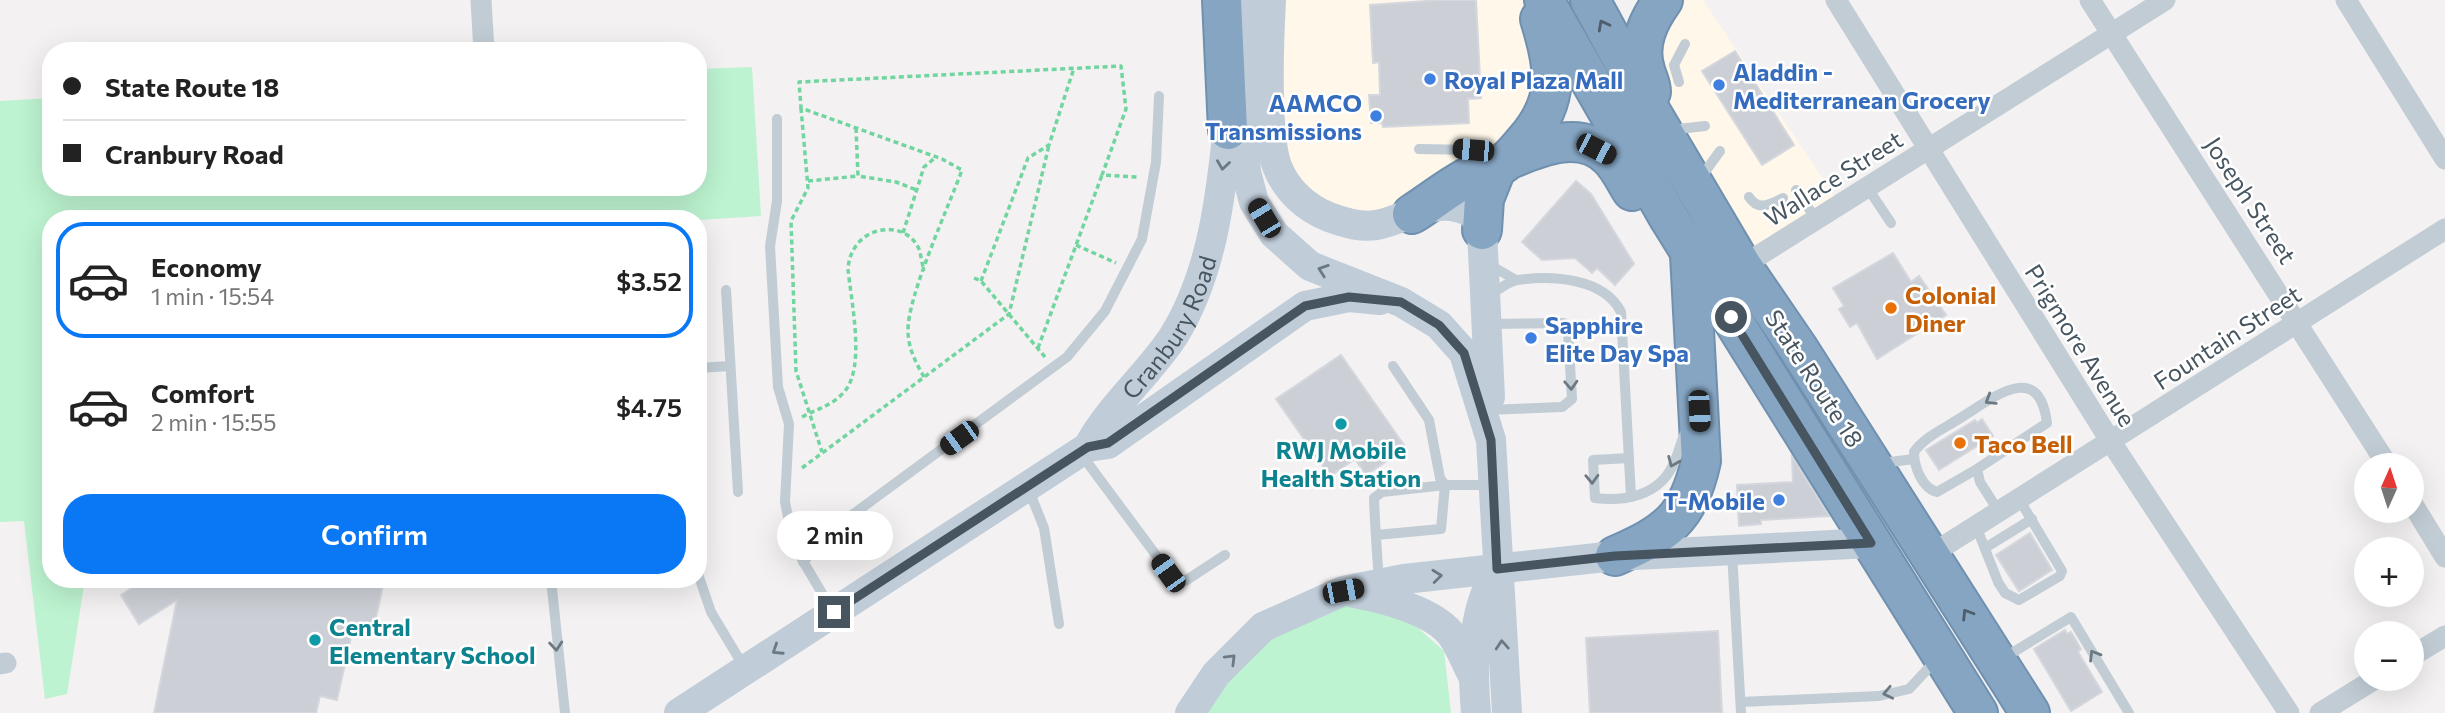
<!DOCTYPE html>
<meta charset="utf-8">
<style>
:root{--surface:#fff;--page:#f6f6f6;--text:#222;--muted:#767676;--line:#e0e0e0;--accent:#0a78f5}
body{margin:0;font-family:Commissioner,sans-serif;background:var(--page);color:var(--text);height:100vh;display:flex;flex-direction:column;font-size:26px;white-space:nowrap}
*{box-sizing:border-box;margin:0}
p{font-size:23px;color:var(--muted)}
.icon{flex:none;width:38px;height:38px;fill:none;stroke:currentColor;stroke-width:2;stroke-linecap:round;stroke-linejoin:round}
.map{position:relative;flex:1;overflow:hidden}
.drawer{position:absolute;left:42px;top:210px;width:665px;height:378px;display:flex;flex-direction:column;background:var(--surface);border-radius:28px;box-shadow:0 7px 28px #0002}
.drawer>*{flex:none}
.hud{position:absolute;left:42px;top:42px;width:665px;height:154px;border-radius:28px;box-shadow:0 7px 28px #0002;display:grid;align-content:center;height:154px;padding:0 21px;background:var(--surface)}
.needle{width:46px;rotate:3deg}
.tools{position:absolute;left:2354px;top:453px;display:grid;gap:14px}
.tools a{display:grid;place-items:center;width:70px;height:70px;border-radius:50%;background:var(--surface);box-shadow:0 7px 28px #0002;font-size:35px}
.end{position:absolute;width:32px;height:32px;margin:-16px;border:9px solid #475560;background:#fff;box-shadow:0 0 0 4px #fff}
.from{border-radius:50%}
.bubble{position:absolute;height:49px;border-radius:24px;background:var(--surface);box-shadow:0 7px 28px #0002;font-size:23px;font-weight:600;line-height:49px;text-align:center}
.car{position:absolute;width:21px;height:42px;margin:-21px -10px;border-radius:9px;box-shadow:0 0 5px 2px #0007;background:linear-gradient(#222 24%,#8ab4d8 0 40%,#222 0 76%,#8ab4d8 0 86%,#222 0)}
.hud b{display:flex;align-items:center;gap:24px;height:66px;font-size:26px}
.hud b+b{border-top:2px solid var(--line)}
.hud i{width:18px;height:18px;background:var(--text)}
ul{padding:12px 0 0;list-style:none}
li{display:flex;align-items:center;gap:21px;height:116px;margin:0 14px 10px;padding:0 7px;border:4px solid transparent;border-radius:28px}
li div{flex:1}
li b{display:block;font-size:26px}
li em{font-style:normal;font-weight:600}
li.current{border-color:var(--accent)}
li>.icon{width:63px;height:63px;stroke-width:1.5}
.button{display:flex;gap:14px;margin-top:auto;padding:14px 21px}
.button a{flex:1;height:80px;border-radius:28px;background:var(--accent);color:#fff;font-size:28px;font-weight:600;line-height:80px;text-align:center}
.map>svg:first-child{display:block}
.commercial{fill:#fef7ea}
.green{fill:#bdf3d0}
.building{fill:#ccd0d6;stroke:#d4d7dd;stroke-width:2}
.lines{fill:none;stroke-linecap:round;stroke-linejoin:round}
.highway-casing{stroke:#7090af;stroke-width:42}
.path{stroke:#71d5a0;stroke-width:3.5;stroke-dasharray:5 3.5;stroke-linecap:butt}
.lane{stroke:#c1ccd4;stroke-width:10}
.street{stroke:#c1ccd4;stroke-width:21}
.secondary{stroke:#c0cdd9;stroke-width:30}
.highway{stroke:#85a5c3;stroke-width:38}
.oneway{stroke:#4d5d6a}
.oneway2{stroke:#6b7984}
.oneway3{stroke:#6c7983}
.route{stroke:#475560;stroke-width:9}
.shop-dot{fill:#3f7fe0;stroke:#fff;stroke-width:2.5}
.food-dot{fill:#e8710a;stroke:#fff;stroke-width:2.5}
.culture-dot{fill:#0f9aa8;stroke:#fff;stroke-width:2.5}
.labels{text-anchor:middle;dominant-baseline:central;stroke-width:5;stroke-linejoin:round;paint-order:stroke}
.shop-label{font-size:24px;font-weight:bold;fill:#366cbe;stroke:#fff;text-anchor:start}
.street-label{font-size:24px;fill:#475560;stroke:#fff}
.food-label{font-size:24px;font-weight:bold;fill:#c56008;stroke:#fff;text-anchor:start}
.culture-label{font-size:24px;font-weight:bold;fill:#0d838f;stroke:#fff}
</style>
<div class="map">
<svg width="2445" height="713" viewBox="0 0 2445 713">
<rect width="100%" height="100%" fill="#f3f1f1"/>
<g class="commercial">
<polygon points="1271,0 1535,0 1551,54 1508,160 1347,224 1277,166"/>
<polygon points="1663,0 1703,0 1840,204 1742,266 1662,131 1650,19"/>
</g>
<g class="green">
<polygon points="752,67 761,216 698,220 51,219 51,579 85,579 67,694 45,699 24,521 0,522 0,101 51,98 51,187 698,187 698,69"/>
<polygon points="1346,600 1409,620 1444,651 1451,713 1206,713 1229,677 1274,635"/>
</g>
<g class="building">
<polygon points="1440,0 1476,0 1481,98 1468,99 1469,123 1383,127 1382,123 1371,123 1369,95 1380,95 1379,62 1373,63 1370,5"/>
<polygon points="1735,51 1794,145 1762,165 1702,71"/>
<polygon points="1576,181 1591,194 1634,264 1615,285 1597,268 1592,273 1575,258 1542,260 1522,242"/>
<polygon points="1893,253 1911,282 1919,276 1946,315 1877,359 1857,323 1850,327 1839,309 1844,306 1833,288"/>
<polygon points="1341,355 1406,448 1366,475 1355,459 1330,476 1276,399"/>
<polygon points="1982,419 1993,436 1939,470 1926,450 1975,420 1977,423"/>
<polygon points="1792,456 1829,516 1761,520 1761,524 1739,526 1737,485 1793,482"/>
<polygon points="2030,533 2052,570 2019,591 1996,555"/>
<polygon points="146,579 357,579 383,585 373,632 353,628 337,700 320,696 316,713 154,713 177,600 139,624 121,595"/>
<polygon points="2065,630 2067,634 2071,632 2081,649 2078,652 2102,692 2071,711 2034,649"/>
<polygon points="1718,631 1722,713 1590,713 1586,638"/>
</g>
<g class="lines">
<defs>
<g id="highway">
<polyline points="1222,0 1228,130"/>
<polyline points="1544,0 1669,218 1978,713"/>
<polyline points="1590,0 1651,112 1742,266 1798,348 2030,713"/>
<path d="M 1651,92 C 1651,84 1647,78 1645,70 C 1637,44 1648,21 1663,0"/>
<path d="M 1510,159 C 1541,146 1582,129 1610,158 C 1619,167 1625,180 1632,191"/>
<path d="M 1412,214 C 1433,201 1455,182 1477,173 C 1484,171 1492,171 1498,167 C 1509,161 1517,150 1525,141 C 1561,100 1555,67 1540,19"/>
<polyline points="1482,230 1484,199 1496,169"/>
<path d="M 1615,556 C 1667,533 1688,519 1701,461 L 1690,255"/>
</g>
</defs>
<use href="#highway" class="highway-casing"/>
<g class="path">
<polyline points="801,108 808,188 791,221 796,371 822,452"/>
<polyline points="856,128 858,176 896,182 917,190"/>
<polyline points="808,181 858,176"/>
<polyline points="903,233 924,167 936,157"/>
<polyline points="1076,245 1116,263"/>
<polyline points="974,278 981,281 1045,357"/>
<polyline points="981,281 1028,158 1049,145 1074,68"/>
<polyline points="1038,348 1102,175"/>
<path d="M 924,377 C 916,363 908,348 908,331 C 907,297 949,206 962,170 L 942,159 L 801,108 L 799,82 L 1121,66 L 1126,109 L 1102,175 L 1138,177"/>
<path d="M 802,417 C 817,409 833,405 844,392 C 866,368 851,301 848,269 C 851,225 905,217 919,249 C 921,255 922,264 924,271"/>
<polyline points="802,468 1009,314 1049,145"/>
</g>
<g class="lane">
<polyline points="1679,82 1674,65 1685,44"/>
<polyline points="777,119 777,201 770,246 778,387 789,424 785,502 794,546 832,610"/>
<polyline points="1670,130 1705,126"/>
<polyline points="1419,149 1473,150 1486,161"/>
<polyline points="1699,180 1720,151"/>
<polyline points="1867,187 1891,223"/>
<polyline points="1796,190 1816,219"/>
<path d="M 1749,197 C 1759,212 1770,204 1783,198"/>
<polyline points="1488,264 1516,280"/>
<polyline points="726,290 738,492"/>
<path d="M 1489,295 C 1498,290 1509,281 1518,280 C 1552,275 1604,278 1621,312 L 1631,497"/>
<polyline points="1393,366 1429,420 1440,478 1445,485 1491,485"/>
<polyline points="698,368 730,366"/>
<polyline points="1486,410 1562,407 1572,399 1568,331 1564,323 1489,324"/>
<polyline points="1081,454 1173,578 1185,581 1225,555"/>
<path d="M 1629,458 L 1593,460 L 1595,498 C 1625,502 1658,495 1672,467 C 1678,456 1680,443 1686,431"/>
<polyline points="1882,463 1914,459"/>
<path d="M 1977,469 L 1937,492 C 1922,488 1914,467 1914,452 C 1924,437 1947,427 1962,417 C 1993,398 2039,359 2047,423 L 1977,469 L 1980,482 L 1999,512"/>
<polyline points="1028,488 1044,528 1059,624"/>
<polyline points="1976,526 1998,582 2005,593 2019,600 2060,576 2062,571 2019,499"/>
<path d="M 1376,535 L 1441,529 L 1445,485 L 1382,492 L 1374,498 C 1375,526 1377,554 1379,581"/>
<polyline points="1985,548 2032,519"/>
<polyline points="1732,552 1741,713"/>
<polyline points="803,562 833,529 1067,357 1105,311 1142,239 1156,162 1159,96"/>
<polyline points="698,574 711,612 744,667"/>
<polyline points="551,579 565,713"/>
<polyline points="2002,659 2071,617 2129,713"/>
<polyline points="1741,702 1879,696 1909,689 1937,659"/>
</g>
<g class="street">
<polyline points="481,0 484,51"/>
<polyline points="1836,0 2111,442 2289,713"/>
<polyline points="2090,0 2388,466"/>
<polyline points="2346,0 2445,159"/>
<polyline points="1742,266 2165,0"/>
<polyline points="2412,503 2445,557"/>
<polyline points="1930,555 2445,229"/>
<polyline points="2412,656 2445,636"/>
<polyline points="0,664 6,663"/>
<polyline points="2320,713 2375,679"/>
</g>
<g class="secondary">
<path d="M 1271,0 C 1269,37 1265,134 1277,166 C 1286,190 1306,208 1329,217 C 1345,223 1364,229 1381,224 C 1416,215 1438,195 1473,213 L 1482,230 L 1490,397"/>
<polyline points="1258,18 1244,134 1246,172 1254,202 1274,234 1310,266 1401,302 1439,325 1464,353 1491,440 1507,713"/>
<polyline points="1237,46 1242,0"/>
<polyline points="1088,447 1108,444 1305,306 1349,297 1380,300"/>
<path d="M 1354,593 C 1382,598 1436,611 1453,637 C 1461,649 1466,663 1473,676"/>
<path id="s1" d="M 679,713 L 1088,447 C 1110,406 1147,376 1173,337 C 1215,270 1222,185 1230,109"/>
<polyline points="1190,713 1216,674 1263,627 1343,591 1404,579 1615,556 1871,543"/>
<path d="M 1476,713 C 1472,663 1471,617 1495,573"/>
</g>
<use href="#highway" class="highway"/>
</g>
<defs><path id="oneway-chevron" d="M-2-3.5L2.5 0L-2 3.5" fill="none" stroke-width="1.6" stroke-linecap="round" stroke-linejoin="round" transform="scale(1.75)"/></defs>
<g class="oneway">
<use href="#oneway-chevron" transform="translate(1603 25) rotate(-118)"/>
<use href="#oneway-chevron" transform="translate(1967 614) rotate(-122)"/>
</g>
<g class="oneway2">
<use href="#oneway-chevron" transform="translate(1223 165) rotate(98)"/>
<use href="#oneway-chevron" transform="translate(1323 270) rotate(-161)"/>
<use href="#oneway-chevron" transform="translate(1437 576) rotate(-6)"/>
<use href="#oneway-chevron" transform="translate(1502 645) rotate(-94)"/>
<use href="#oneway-chevron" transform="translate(777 650) rotate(147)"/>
<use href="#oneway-chevron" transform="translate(1231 659) rotate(-45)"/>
</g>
<g class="oneway3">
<use href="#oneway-chevron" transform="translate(1571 385) rotate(87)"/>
<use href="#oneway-chevron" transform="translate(1990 400) rotate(148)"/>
<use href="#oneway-chevron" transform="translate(1673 462) rotate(113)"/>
<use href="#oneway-chevron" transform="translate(1592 479) rotate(88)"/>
<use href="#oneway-chevron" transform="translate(556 646) rotate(85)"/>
<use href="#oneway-chevron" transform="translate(2094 655) rotate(-121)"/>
<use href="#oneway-chevron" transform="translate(1888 693) rotate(168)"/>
</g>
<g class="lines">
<polyline class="route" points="834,612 1088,447 1108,443 1305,306 1349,297 1401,302 1439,325 1464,353 1491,440 1497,569 1615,556 1871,543 1731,317"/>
</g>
<g class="shop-dot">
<circle cx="1430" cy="79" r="7"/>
<circle cx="1719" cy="85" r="7"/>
<circle cx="1376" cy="116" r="7"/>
<circle cx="1531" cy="338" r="7"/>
<circle cx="1779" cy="500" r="7"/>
</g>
<g class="food-dot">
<circle cx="1891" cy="308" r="7"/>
<circle cx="1960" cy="443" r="7"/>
</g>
<g class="culture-dot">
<circle cx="1341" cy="424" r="7"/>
<circle cx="315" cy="640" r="7"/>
</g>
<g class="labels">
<g class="shop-label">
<text x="1733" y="71">Aladdin -<tspan x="1733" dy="28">Mediterranean Grocery</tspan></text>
<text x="1444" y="79">Royal Plaza Mall</text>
<text x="1362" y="102" text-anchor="end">AAMCO<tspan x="1362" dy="28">Transmissions</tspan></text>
<text x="1545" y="324">Sapphire<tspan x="1545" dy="28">Elite Day Spa</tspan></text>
<text x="1765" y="500" text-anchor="end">T-Mobile</text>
</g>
<g class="street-label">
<text transform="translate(1833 178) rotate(-32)">Wallace Street</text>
<text transform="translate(2251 200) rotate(57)">Joseph Street</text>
<text stroke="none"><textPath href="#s1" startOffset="634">Cranbury Road</textPath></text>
<text transform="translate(2227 337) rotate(-33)">Fountain Street</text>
<text transform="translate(2081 345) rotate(58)">Prigmore Avenue</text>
<text transform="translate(1815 378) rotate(57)">State Route 18</text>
</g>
<g class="food-label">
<text x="1905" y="294">Colonial<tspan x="1905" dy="28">Diner</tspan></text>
<text x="1974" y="443">Taco Bell</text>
</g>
<g class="culture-label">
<text x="1341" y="449">RWJ Mobile<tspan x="1341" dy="28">Health Station</tspan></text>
<text x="329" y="626" text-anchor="start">Central<tspan x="329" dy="28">Elementary School</tspan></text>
</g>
</g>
</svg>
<div class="tools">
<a><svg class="needle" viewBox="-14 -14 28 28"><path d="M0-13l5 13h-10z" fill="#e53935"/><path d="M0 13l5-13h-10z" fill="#767676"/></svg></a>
<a>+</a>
<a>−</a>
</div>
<i class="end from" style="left:1731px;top:317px"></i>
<i class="end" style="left:834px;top:612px"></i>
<div class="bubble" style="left:777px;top:511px;width:116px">2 min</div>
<i class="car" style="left:1596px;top:149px;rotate:117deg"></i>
<i class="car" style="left:1473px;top:150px;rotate:275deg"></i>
<i class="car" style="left:1264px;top:218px;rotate:329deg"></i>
<i class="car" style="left:1699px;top:411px;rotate:177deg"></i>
<i class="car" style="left:959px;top:438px;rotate:234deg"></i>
<i class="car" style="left:1168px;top:573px;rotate:324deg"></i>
<i class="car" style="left:1343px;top:591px;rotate:79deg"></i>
<div class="hud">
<b><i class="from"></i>State Route 18</b>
<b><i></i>Cranbury Road</b>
</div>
<section class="drawer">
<ul>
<li class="current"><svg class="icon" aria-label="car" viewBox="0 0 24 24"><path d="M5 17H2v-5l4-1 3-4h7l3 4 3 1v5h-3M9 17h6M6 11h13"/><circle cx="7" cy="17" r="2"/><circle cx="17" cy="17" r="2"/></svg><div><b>Economy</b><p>1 min · 15:54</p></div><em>$3.52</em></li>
<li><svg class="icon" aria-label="car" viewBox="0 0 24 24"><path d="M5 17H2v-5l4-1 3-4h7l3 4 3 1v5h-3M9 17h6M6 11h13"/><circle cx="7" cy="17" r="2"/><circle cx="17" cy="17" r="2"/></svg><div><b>Comfort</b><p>2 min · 15:55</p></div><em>$4.75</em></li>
</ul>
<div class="button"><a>Confirm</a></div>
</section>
</div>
